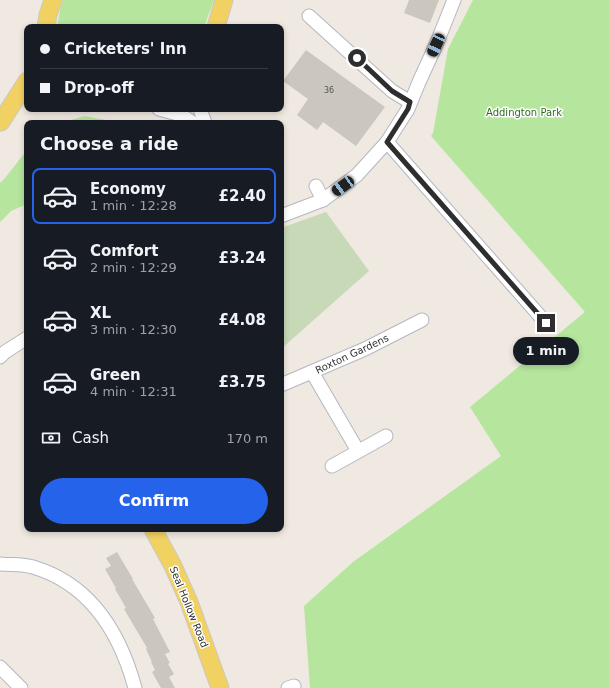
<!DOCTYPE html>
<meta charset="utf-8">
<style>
:root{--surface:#171b24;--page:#242831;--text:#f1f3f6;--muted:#9ea1a6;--line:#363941;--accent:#2563eb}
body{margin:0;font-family:"DejaVu Sans",sans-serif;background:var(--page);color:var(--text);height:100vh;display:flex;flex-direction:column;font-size:15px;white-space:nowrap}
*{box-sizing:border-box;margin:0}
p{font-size:13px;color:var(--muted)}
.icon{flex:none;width:22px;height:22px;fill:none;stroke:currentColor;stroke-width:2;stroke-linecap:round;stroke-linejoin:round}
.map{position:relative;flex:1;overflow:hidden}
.details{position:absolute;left:24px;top:120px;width:260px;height:412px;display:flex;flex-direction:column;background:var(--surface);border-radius:8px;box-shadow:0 2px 6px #0003}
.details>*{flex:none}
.banner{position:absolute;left:24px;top:24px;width:260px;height:88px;border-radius:8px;box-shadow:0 2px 6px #0003;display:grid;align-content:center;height:88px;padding:0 16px;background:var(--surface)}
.end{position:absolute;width:18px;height:18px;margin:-9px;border:5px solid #2e2e2e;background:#fff;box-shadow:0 0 0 2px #fff}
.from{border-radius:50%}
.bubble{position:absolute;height:28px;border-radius:14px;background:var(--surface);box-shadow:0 2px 6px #0003;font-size:13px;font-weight:700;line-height:28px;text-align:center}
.car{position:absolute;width:12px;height:24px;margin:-12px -6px;border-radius:5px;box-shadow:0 0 3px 1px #0007;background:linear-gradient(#222 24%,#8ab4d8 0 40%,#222 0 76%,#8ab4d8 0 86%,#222 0)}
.banner b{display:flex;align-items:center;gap:14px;height:38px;font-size:15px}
.banner b+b{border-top:1px solid var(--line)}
.banner i{width:10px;height:10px;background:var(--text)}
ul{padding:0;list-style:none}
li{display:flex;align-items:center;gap:12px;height:56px;margin:0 8px 6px;padding:0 8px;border:2px solid transparent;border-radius:8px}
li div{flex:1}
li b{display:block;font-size:15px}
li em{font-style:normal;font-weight:700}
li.selected{border-color:var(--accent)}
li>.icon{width:36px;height:36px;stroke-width:1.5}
h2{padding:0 16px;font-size:18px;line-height:48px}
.pay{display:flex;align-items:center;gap:10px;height:44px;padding:0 16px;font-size:15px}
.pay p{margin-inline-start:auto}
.cta{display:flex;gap:8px;margin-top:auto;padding:8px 16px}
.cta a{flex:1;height:46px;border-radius:24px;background:var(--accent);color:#fff;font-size:16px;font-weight:700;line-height:46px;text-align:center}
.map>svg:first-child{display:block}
.green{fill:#b6e59e}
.cemetery{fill:#c8d9b8}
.building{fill:#cbc7bf}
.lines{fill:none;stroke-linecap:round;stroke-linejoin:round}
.minor-casing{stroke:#b4b7c1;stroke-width:15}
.major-casing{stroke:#c9c9c9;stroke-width:19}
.minor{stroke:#fff;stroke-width:13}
.major{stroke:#f2d163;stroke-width:17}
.route{stroke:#2e2e2e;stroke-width:5}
.labels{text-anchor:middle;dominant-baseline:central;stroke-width:3;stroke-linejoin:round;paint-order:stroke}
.number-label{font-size:8px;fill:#555452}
.park-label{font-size:10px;fill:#2c6e1b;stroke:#fff}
.street-label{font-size:10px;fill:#2e2e2e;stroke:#fff}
</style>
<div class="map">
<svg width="609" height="688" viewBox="0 0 609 688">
<rect width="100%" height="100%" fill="#efe9e1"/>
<g class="green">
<polygon points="62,0 214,0 204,27 57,27"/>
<polygon points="473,0 609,0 609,688 310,688 304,606 353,562 501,456 470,407 585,312 431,136 433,133 448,49"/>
<polygon points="85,116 122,123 60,123"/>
<polygon points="27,150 27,204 11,211 0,222 0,183 5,178"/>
</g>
<polygon class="cemetery" points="326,212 369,271 281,349 281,228"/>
<g class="building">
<polygon points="409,0 439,0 430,23 404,13"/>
<polygon points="306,50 385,107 356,146 323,122 317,130 297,115 308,99 283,81"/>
<polygon points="117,552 133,579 132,579 155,618 153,619 170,652 165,654 170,663 168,664 174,674 169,677 175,688 161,688 152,672 155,670 151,662 152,662 146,649 147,648 124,609 126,608 115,589 116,588 105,569 111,566 106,558"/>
</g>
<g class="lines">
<defs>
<g id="minor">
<polyline points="309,16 392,91 410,102"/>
<polyline points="159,109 181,115 193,123"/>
<polyline points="200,109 205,123"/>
<polyline points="387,142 546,323"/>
<polyline points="316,186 323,200"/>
<polyline points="281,216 323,200 357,175 387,142 408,109 419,82 436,45 454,0"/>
<polyline points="0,357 5,352 27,338"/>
<polyline points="312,372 358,451"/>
<polyline points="281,385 365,349 422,320"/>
<polyline points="332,466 386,436"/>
<path d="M 0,564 C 11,565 23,564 33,567 C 90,584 120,633 135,688"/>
<polyline points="0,667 21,688"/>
<polyline points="288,688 294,686"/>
</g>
<g id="major">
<polyline points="46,27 48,15 53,0"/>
<polyline points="216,27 224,0"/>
<polyline points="1,122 27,81"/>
<polyline points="153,529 173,566 189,602 220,688"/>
</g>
</defs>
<use href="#minor" class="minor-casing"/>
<use href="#major" class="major-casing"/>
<use href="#minor" class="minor"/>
<use href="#major" class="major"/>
</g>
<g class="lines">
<polyline class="route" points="357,58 392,91 410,102 408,109 387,142 546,323"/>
</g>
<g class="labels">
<g class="number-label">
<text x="329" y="90">36</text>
</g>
<g class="park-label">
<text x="524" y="112">Addington Park</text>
</g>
<g class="street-label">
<text transform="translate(352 354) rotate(-25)">Roxton Gardens</text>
<text transform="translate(189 607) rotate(68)">Seal Hollow Road</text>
</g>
</g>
</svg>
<i class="end from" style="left:357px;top:58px"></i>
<i class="end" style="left:546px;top:323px"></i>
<div class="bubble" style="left:513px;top:337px;width:66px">1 min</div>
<i class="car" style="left:436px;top:45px;rotate:205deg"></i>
<i class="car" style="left:343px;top:186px;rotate:234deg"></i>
<div class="banner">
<b><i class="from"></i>Cricketers' Inn</b>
<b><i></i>Drop-off</b>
</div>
<section class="details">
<h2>Choose a ride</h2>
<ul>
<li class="selected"><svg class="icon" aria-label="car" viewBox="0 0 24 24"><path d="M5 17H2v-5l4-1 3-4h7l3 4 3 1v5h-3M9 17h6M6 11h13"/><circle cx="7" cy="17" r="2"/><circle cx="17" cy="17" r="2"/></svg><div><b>Economy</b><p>1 min · 12:28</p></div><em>£2.40</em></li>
<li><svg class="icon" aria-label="car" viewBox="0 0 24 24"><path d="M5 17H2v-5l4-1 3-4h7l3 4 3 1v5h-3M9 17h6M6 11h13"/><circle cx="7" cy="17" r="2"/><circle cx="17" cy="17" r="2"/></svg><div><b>Comfort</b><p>2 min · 12:29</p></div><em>£3.24</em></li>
<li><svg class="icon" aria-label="car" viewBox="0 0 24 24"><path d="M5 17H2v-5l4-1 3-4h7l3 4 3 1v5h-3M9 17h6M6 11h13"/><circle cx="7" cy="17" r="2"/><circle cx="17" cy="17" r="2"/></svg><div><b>XL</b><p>3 min · 12:30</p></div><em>£4.08</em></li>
<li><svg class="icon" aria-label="car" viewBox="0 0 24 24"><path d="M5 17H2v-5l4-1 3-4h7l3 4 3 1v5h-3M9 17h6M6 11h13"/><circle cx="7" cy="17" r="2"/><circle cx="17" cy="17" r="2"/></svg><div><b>Green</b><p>4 min · 12:31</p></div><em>£3.75</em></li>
</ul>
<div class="pay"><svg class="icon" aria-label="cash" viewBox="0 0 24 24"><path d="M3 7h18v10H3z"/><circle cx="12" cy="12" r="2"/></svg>Cash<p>170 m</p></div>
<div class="cta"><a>Confirm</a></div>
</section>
</div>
